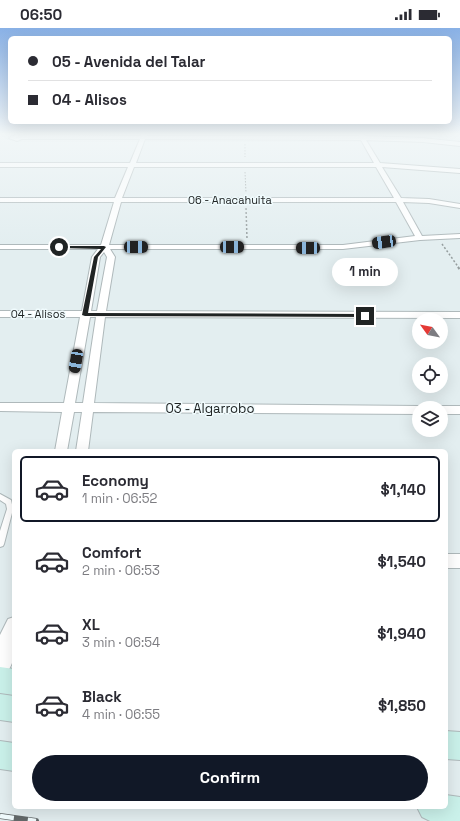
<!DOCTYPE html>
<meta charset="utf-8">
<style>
:root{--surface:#fff;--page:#f7f7f7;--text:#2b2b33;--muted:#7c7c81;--line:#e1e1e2;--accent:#111827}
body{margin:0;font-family:"Space Grotesk",sans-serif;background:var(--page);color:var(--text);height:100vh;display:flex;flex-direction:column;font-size:15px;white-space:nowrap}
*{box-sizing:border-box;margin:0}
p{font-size:13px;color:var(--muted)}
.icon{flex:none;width:22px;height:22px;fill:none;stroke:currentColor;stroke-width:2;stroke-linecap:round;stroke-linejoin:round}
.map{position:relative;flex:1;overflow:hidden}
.details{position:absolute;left:12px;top:421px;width:436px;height:360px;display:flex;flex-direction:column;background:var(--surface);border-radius:6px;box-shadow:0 4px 16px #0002}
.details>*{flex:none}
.banner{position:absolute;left:8px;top:8px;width:444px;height:88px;border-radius:6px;box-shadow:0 4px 16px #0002;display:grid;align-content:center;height:88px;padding:0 20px;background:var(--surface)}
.needle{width:26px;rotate:303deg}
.fabs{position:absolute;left:412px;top:285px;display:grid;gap:8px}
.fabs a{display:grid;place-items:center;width:36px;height:36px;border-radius:50%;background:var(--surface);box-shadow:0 4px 16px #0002;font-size:20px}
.end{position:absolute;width:18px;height:18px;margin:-9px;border:5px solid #202424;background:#fff;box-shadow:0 0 0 2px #fff}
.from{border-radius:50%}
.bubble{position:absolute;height:28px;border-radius:14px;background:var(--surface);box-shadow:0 4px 16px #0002;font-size:13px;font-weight:700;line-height:28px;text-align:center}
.car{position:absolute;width:12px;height:24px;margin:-12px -6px;border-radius:5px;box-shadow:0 0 3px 1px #0007;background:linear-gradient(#222 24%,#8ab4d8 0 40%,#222 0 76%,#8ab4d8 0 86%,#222 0)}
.banner b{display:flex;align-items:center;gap:14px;height:38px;font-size:15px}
.banner b+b{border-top:1px solid var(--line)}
.banner i{width:10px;height:10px;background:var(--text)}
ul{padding:7px 0 0;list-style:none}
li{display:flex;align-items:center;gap:12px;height:66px;margin:0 8px 6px;padding:0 12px;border:2px solid transparent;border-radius:6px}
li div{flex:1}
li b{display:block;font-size:15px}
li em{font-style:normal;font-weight:700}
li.selected{border-color:var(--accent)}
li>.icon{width:36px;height:36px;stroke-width:1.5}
.primary-button{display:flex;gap:8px;margin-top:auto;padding:8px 20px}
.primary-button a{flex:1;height:46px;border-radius:24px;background:var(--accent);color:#fff;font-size:16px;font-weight:700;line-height:46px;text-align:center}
.status{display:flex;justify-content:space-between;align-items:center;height:28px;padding:0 20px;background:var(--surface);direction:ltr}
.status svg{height:11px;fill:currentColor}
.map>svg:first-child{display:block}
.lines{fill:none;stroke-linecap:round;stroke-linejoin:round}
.lane-casing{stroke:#afb9bb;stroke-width:2}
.street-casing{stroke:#afb9bb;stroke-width:2}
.secondary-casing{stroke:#afb9bb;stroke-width:2}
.path-far2{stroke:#959d9e;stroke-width:1;stroke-dasharray:1.5 1.5;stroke-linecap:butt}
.path-far1{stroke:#959d9e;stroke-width:1.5;stroke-dasharray:2 2;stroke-linecap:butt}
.path{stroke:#959d9e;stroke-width:2;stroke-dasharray:2.5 2.5;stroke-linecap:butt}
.lane{fill:#fff;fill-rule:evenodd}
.street{fill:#fff;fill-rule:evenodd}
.secondary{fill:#caf1ea;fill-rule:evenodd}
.rail-casing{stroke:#63696a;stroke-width:6}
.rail{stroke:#f0fbfd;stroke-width:4.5;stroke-dasharray:14;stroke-linecap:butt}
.route{fill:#202424}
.labels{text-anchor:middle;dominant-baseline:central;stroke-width:3;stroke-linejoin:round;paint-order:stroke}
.far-street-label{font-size:11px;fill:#202424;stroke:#f0fbfd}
.street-label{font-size:13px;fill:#202424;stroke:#f0fbfd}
</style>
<div class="status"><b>06:50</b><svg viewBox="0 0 49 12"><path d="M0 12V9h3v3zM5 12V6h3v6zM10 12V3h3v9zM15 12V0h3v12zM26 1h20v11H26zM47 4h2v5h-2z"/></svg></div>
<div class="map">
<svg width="460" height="793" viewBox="0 0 460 793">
<rect width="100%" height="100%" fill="#e3eef0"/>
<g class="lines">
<defs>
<polygon id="lane" points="0,466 11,472 13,481 4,516 3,518 0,519 0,503 7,481 6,476 0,472"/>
<g id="street">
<path d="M 18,105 L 25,107 L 141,108 L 142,105 L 147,105 L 147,108 L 359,108 L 358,105 L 363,105 L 365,108 L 423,110 L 460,114 L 460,118 L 423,114 L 366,112 L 380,135 L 460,141 L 460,145 L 382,139 L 401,170 L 429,171 L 460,176 L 460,180 L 429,175 L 403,174 L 422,208 L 460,206 L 460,210 L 420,212 L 343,221 L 110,221 L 115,229 L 106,283 L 460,284 L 460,290 L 105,289 L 94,375 L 419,378 L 424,380 L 419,380 L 419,386 L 93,384 L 88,423 L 76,423 L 82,384 L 74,384 L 67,423 L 55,423 L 62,384 L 0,383 L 0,375 L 64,375 L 80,289 L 0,289 L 0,283 L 82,283 L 92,229 L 98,221 L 0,221 L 0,217 L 101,217 L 114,174 L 0,174 L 0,170 L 115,170 L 128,139 L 0,139 L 0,135 L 130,135 L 140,111 L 22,111 L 17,113 L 9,110 ZM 145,111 L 361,112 L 374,135 L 136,135 ZM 134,139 L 376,139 L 394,170 L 122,170 ZM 121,174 L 396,174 L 415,208 L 343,217 L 109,217 ZM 104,224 L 107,229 L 97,283 L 91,283 L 100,229 ZM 90,289 L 96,289 L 83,375 L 75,375 Z"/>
<polygon points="441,378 460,378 460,386 441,386 441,380 436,380"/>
<rect x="446" y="526" width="14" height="14"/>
<path d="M 14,589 C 14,607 20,640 0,649 L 0,607 L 8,591 Z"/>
</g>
<g id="secondary">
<polygon points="0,639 14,641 14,667 0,665"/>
<polygon points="0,666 14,668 14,694 0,692"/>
<polygon points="446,703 460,704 460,732 446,731"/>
<polygon points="0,713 14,715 14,743 0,741"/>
<polygon points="446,767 460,769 460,793 430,793 422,789 417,779 446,779"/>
</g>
</defs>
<use href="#lane" class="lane-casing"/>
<use href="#street" class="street-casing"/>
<use href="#secondary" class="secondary-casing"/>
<g class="path-far2">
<polyline points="245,116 245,129"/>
<polyline points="245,144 246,165"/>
</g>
<g class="path-far1">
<polyline points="246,180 247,211"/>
<polyline points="442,216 459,240"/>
</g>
<polyline class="path" points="458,239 460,242"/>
<use href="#lane" class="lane"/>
<use href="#street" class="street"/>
<use href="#secondary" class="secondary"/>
<defs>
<polyline id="rail" points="0,788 36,793"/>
</defs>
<use href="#rail" class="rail-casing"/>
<use href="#rail" class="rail"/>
</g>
<linearGradient id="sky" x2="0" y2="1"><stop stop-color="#89b1e6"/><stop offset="0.49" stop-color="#f2f7f8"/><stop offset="1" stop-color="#f2f7f8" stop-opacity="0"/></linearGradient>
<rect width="460" height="216" fill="url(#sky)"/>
<polygon class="route" points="59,218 104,218 106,219 98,229 88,285 365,286 368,288 365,289 85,288 82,287 94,229 101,221 58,220"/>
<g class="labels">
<g class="far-street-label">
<text x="230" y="172">06 - Anacahuita</text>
<text x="38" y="286">04 - Alisos</text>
</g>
<g class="street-label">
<text x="210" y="380">03 - Algarrobo</text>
</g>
</g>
</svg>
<div class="fabs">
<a><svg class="needle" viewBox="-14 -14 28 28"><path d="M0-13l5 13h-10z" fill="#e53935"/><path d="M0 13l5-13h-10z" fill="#7c7c81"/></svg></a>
<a><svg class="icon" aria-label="locate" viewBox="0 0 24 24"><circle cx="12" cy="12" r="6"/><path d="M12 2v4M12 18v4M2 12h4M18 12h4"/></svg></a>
<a><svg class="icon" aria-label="layers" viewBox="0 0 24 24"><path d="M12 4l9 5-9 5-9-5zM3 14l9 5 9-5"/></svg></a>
</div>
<i class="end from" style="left:59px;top:219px"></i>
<i class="end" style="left:365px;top:288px"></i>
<div class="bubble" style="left:332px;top:230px;width:66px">1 min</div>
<i class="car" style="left:384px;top:214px;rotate:262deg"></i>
<i class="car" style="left:136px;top:219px;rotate:90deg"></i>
<i class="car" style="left:232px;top:219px;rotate:90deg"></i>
<i class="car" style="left:308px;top:220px;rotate:270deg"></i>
<i class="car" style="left:76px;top:333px;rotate:190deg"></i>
<div class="banner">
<b><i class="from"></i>05 - Avenida del Talar</b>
<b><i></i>04 - Alisos</b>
</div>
<section class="details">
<ul>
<li class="selected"><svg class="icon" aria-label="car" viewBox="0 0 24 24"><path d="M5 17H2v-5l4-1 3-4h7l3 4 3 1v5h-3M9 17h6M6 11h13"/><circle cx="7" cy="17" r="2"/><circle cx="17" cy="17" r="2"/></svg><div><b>Economy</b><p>1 min · 06:52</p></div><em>$1,140</em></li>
<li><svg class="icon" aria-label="car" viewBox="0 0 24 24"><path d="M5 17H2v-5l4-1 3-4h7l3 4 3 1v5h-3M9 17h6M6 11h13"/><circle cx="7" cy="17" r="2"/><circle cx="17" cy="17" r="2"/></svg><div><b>Comfort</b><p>2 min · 06:53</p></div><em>$1,540</em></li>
<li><svg class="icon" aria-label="car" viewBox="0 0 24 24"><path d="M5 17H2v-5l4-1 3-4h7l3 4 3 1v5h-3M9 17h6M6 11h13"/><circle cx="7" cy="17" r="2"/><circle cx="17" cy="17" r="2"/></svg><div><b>XL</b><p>3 min · 06:54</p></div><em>$1,940</em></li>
<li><svg class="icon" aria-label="car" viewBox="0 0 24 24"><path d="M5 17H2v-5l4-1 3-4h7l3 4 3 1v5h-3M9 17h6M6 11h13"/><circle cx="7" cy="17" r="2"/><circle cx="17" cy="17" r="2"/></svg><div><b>Black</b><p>4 min · 06:55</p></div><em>$1,850</em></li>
</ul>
<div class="primary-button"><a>Confirm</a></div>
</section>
</div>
